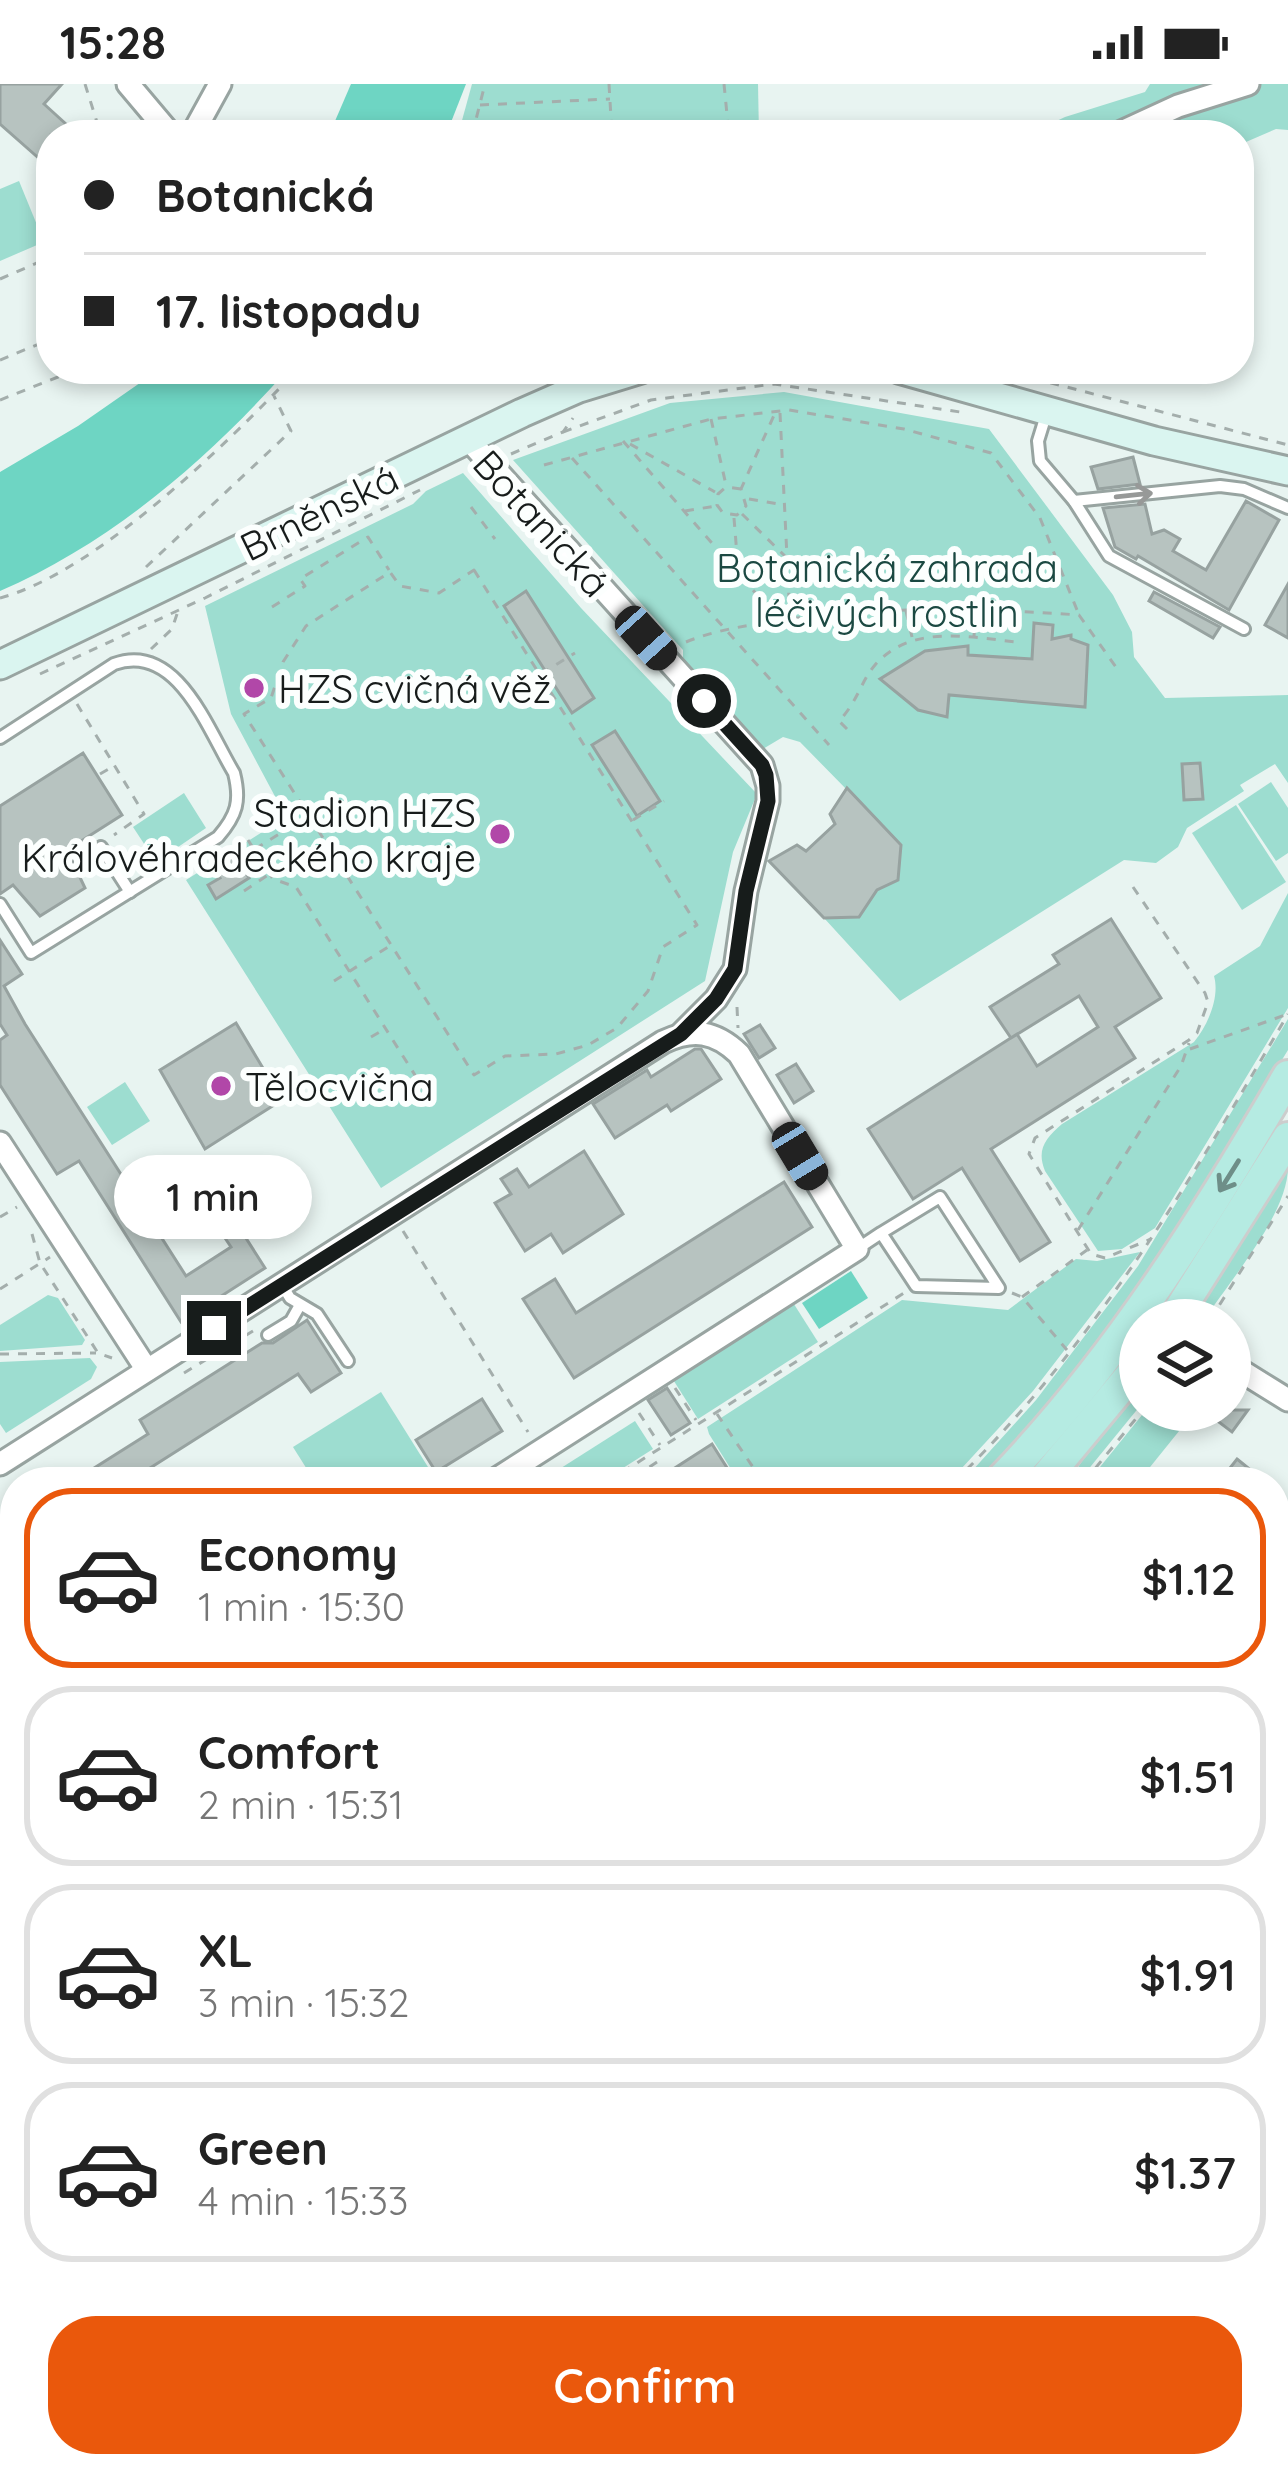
<!DOCTYPE html>
<meta charset="utf-8">
<style>
:root{--surface:#fff;--page:#f6f6f6;--text:#222;--muted:#767676;--line:#e0e0e0;--accent:#ea580c}
body{margin:0;font-family:Quicksand,sans-serif;background:var(--page);color:var(--text);height:100vh;display:flex;flex-direction:column;font-size:45px;white-space:nowrap}
*{box-sizing:border-box;margin:0}
p{font-size:39px;color:var(--muted)}
.icon{flex:none;width:66px;height:66px;fill:none;stroke:currentColor;stroke-width:2;stroke-linecap:round;stroke-linejoin:round}
.map{position:relative;flex:1;overflow:hidden}
.side{position:absolute;left:0px;top:1383px;width:1290px;height:1011px;display:flex;flex-direction:column;background:var(--surface);border-radius:48px 48px 0 0;box-shadow:0 6px 18px #0003}
.side>*{flex:none}
.hud{position:absolute;left:36px;top:36px;width:1218px;height:264px;border-radius:48px;box-shadow:0 6px 18px #0003;display:grid;align-content:center;height:264px;padding:0 48px;background:var(--surface)}
.controls{position:absolute;left:1119px;top:1215px;display:grid;gap:24px}
.controls a{display:grid;place-items:center;width:132px;height:132px;border-radius:50%;background:var(--surface);box-shadow:0 6px 18px #0003;font-size:60px}
.end{position:absolute;width:54px;height:54px;margin:-27px;border:15px solid #171c1b;background:#fff;box-shadow:0 0 0 6px #fff}
.from{border-radius:50%}
.bubble{position:absolute;height:84px;border-radius:42px;background:var(--surface);box-shadow:0 6px 18px #0003;font-size:39px;font-weight:600;line-height:84px;text-align:center}
.car{position:absolute;width:36px;height:72px;margin:-36px -18px;border-radius:15px;box-shadow:0 0 9px 3px #0007;background:linear-gradient(#222 24%,#8ab4d8 0 40%,#222 0 76%,#8ab4d8 0 86%,#222 0)}
.hud b{display:flex;align-items:center;gap:42px;height:114px;font-size:45px}
.hud b+b{border-top:3px solid var(--line)}
.hud i{width:30px;height:30px;background:var(--text)}
ul{padding:21px 0 0;list-style:none}
li{display:flex;align-items:center;gap:36px;height:180px;margin:0 24px 18px;padding:0 24px;border:6px solid var(--line);border-radius:48px}
li div{flex:1}
li b{display:block;font-size:45px}
li em{font-style:normal;font-weight:600}
li.current{border-color:var(--accent)}
li>.icon{width:108px;height:108px;stroke-width:1.5}
.primary-button{display:flex;gap:24px;margin-top:auto;padding:24px 48px}
.primary-button a{flex:1;height:138px;border-radius:48px;background:var(--accent);color:#fff;font-size:48px;font-weight:600;line-height:138px;text-align:center}
.status{display:flex;justify-content:space-between;align-items:center;height:84px;padding:0 60px;background:var(--surface);direction:ltr}
.status svg{height:33px;fill:currentColor}
.map>svg:first-child{display:block}
.green{fill:#9dddd0}
.water{fill:#6ed5c3}
.building{fill:#b7c3c0;stroke:#97a2a0;stroke-width:3}
.lines{fill:none;stroke-linecap:round;stroke-linejoin:round}
.lane-casing{stroke:#98a4a1;stroke-width:16}
.street-casing{stroke:#98a4a1;stroke-width:27}
.secondary-casing{stroke:#98a4a1;stroke-width:33}
.primary-casing{stroke:#cccdcd;stroke-width:36}
.path{stroke:#a4aeac;stroke-width:3;stroke-dasharray:9 9;stroke-linecap:butt}
.lane{stroke:#fff;stroke-width:10}
.street{stroke:#fff;stroke-width:21}
.secondary{stroke:#daf5f0;stroke-width:27}
.primary{stroke:#b5ebe2;stroke-width:30}
.oneway{stroke:#979998}
.oneway2{stroke:#6e8e88}
.route{stroke:#171c1b;stroke-width:15}
.poi-dot{fill:#b147a8;stroke:#fcfffe;stroke-width:4.5}
.labels{text-anchor:middle;dominant-baseline:central;stroke-width:12;stroke-linejoin:round;paint-order:stroke}
.street-label{font-size:39px;fill:#171c1b;stroke:#fcfffe}
.park-label{font-size:39px;fill:#1b4942;stroke:#fcfffe}
.poi-label{font-size:39px;fill:#171c1b;stroke:#fcfffe;text-anchor:start}
</style>
<div class="status"><b>15:28</b><svg viewBox="0 0 49 12"><path d="M0 12V9h3v3zM5 12V6h3v6zM10 12V3h3v9zM15 12V0h3v12zM26 1h20v11H26zM47 4h2v5h-2z"/></svg></div>
<div class="map">
<svg width="1288" height="2393" viewBox="0 0 1288 2393">
<rect width="100%" height="100%" fill="#e8f4f1"/>
<g class="green">
<polygon points="472,0 758,0 759,51 458,51"/>
<polygon points="1150,0 1288,0 1288,46 1276,45 1239,61 1239,51 1027,51 1065,33 1145,8"/>
<polygon points="19,97 44,158 0,177 0,105"/>
<polygon points="784,308 989,345 1113,511 1132,548 1134,573 1165,614 1288,611 1288,699 1275,680 1240,701 1244,707 1187,744 1178,763 1156,779 1124,776 900,917 824,834 898,796 901,761 800,658 783,653 761,666 683,580 683,566 513,376 670,319"/>
<polygon points="463,389 581,524 757,710 733,768 705,897 381,1104 186,796 286,733 231,630 205,522 413,420 426,407"/>
<polygon points="1271,698 1288,724 1288,769 1276,777 1238,720"/>
<polygon points="184,709 206,744 156,778 133,743"/>
<polygon points="1236,721 1286,798 1242,826 1192,749"/>
<path d="M 1288,809 L 1288,924 L 1155,1144 L 1122,1165 L 1098,1167 L 1045,1087 C 1036,1065 1046,1054 1062,1040 L 1194,958 C 1208,941 1220,913 1214,892 L 1260,862 Z"/>
<polygon points="1288,935 1288,966 1160,1176 1091,1272 982,1398 962,1398 1036,1316 1138,1182"/>
<polygon points="125,998 150,1037 112,1061 87,1023"/>
<path d="M 1288,1083 C 1288,1130 1231,1195 1204,1236 L 1188,1236 Z"/>
<polygon points="1140,1168 1033,1307 949,1398 739,1398 709,1350 707,1343 902,1216 1008,1226 1076,1175 1097,1177"/>
<polygon points="48,1211 58,1214 85,1256 82,1261 0,1267 0,1241"/>
<polygon points="792,1217 818,1258 698,1335 672,1294"/>
<polygon points="90,1274 97,1283 91,1295 6,1349 0,1340 0,1278"/>
<polygon points="1140,1303 1140,1322 1078,1398 1068,1398 1097,1355"/>
<polygon points="381,1308 433,1391 421,1398 315,1398 293,1363"/>
<polygon points="1146,1326 1196,1326 1138,1398 1104,1398 1096,1388"/>
<polygon points="635,1337 653,1365 601,1398 539,1398"/>
<polygon points="1275,1547 1288,1558 1288,1771 1275,1758"/>
<polygon points="0,1790 15,1819 15,1964 0,1975"/>
<polygon points="15,2103 15,2201 0,2203 0,2110"/>
<polygon points="15,2226 15,2360 0,2366 0,2227"/>
<polygon points="1288,2354 1288,2377 1250,2393 1205,2393 1204,2389 1229,2379 1275,2379 1275,2359"/>
<polygon points="444,2379 573,2379 569,2393 450,2393"/>
</g>
<g class="water">
<polygon points="351,0 466,0 446,51 329,51"/>
<path d="M 160,285 L 288,285 C 209,375 111,459 0,507 L 0,388 L 78,342 Z"/>
<polygon points="851,1187 868,1214 819,1245 802,1219"/>
</g>
<g class="building">
<polygon points="0,0 62,0 44,20 78,51 51,51 51,85 0,40"/>
<polygon points="1133,373 1140,400 1098,405 1091,383"/>
<polygon points="1246,417 1279,436 1229,526 1138,472 1136,475 1115,463 1103,424 1145,420 1152,450 1164,446 1180,455 1173,467 1206,486"/>
<polygon points="1288,500 1288,554 1265,541"/>
<polygon points="526,507 594,614 572,629 504,522"/>
<polygon points="1154,508 1220,543 1213,554 1149,517"/>
<polygon points="1034,539 1053,541 1052,555 1071,551 1071,555 1088,561 1085,623 949,611 947,633 918,626 880,595 925,567 968,562 968,571 1032,575"/>
<polygon points="615,647 660,717 637,732 592,661"/>
<polygon points="83,669 122,731 67,766 85,804 40,832 13,801 0,810 0,722"/>
<polygon points="1200,679 1203,715 1184,716 1182,680"/>
<polygon points="847,704 901,761 898,796 877,806 859,833 824,834 769,777 797,761 806,767 835,740 830,730"/>
<polygon points="234,770 249,794 216,815 208,801 220,794 213,783"/>
<polygon points="1111,835 1161,914 1115,943 1135,974 991,1065 1050,1158 1020,1177 962,1084 913,1115 868,1045 1017,950 1037,982 1098,943 1079,912 1011,954 990,923 1059,880 1053,871"/>
<polygon points="0,856 22,890 4,902 25,940 186,1192 231,1163 215,1139 230,1129 265,1184 181,1238 79,1077 57,1090 0,1001 0,956 7,951 0,940"/>
<polygon points="236,939 282,1016 205,1065 160,986"/>
<polygon points="760,941 775,964 759,974 744,950"/>
<polygon points="695,965 701,965 721,995 671,1027 667,1021 615,1054 593,1020 647,986 651,993"/>
<polygon points="796,980 813,1007 794,1019 777,991"/>
<polygon points="584,1067 623,1130 563,1169 551,1150 525,1167 495,1119 511,1110 501,1095 517,1085 529,1103"/>
<polygon points="784,1098 812,1143 574,1294 523,1215 555,1195 576,1229"/>
<polygon points="307,1236 341,1289 311,1308 298,1290 128,1398 72,1398 148,1350 140,1336 262,1259 273,1259"/>
<polygon points="667,1304 690,1339 671,1351 648,1316"/>
<polygon points="482,1315 502,1347 436,1388 416,1356"/>
<polygon points="1203,1326 1248,1326 1232,1348"/>
<polygon points="712,1360 736,1398 653,1398 681,1380"/>
<polygon points="1237,1375 1252,1387 1262,1398 1219,1398"/>
<polygon points="15,1434 15,1470 0,1479 0,1444"/>
<polygon points="15,1549 15,1621 0,1597 0,1558"/>
</g>
<g class="lines">
<defs>
<g id="lane">
<polyline points="1046,331 1038,357 1040,377 1074,417 1109,472 1244,545"/>
<polyline points="1074,417 1220,402 1244,405 1288,424"/>
<path d="M 0,654 L 114,580 C 177,557 208,646 234,689 C 241,717 237,731 218,753 L 31,869 L 0,820"/>
<polyline points="101,763 130,808"/>
<polyline points="857,1165 881,1149 916,1202 999,1204 940,1113 881,1149"/>
<polyline points="282,1201 290,1214 317,1230 348,1277"/>
<polyline points="268,1251 291,1237 300,1221"/>
<polyline points="0,2212 15,2210"/>
<polyline points="243,2379 248,2393"/>
<polyline points="899,2379 906,2393"/>
<polyline points="937,2393 971,2379"/>
</g>
<g id="street">
<polyline points="128,0 171,51"/>
<polyline points="192,51 220,0"/>
<polyline points="1115,51 1178,22 1248,0"/>
<polyline points="468,355 762,681 768,702 768,717 746,807 735,885 716,915 681,950"/>
<polyline points="0,1059 147,1286"/>
<polyline points="1230,1280 1288,1316"/>
<path d="M 0,1380 L 663,958 C 693,944 715,947 739,970 L 857,1165 L 492,1398"/>
<polyline points="1275,2218 1288,2212"/>
<polyline points="604,2393 620,2379"/>
</g>
<g id="secondary">
<polyline points="899,285 1154,357 1288,387"/>
<polyline points="0,581 522,329 579,304 641,285"/>
<polyline points="0,1696 15,1711"/>
<polyline points="1275,2084 1288,2079"/>
<polyline points="1275,2125 1288,2120"/>
<polyline points="634,2379 641,2393"/>
<polyline points="1034,2379 1040,2393"/>
</g>
<g id="primary">
<polyline points="1173,1236 1288,1054"/>
<path d="M 999,1398 C 1116,1277 1204,1136 1288,992"/>
<polyline points="1042,1398 1140,1280"/>
<polyline points="0,2029 15,2021"/>
<polyline points="0,2067 15,2059"/>
</g>
</defs>
<use href="#lane" class="lane-casing"/>
<use href="#street" class="street-casing"/>
<use href="#secondary" class="secondary-casing"/>
<use href="#primary" class="primary-casing"/>
<g class="path">
<polyline points="85,0 101,51"/>
<polyline points="609,0 612,51"/>
<polyline points="724,0 729,51"/>
<polyline points="480,21 610,15"/>
<polyline points="472,51 485,0"/>
<polyline points="0,195 51,173"/>
<polyline points="0,276 51,255"/>
<polyline points="998,285 1288,361"/>
<polyline points="543,292 558,285"/>
<polyline points="0,316 78,285"/>
<polyline points="780,329 790,535"/>
<polyline points="711,335 726,401"/>
<polyline points="563,348 651,316 774,300 960,328"/>
<polyline points="623,357 778,535"/>
<polyline points="630,360 715,408"/>
<polyline points="511,370 563,348 573,334"/>
<polyline points="572,374 829,661"/>
<polyline points="544,381 711,335 789,326 904,345 991,369 1040,434 1079,531"/>
<polyline points="741,405 726,403 718,410 717,421 723,429 737,431 746,422 741,405 775,329"/>
<polyline points="749,415 785,421"/>
<polyline points="471,423 495,455"/>
<polyline points="685,427 716,422"/>
<polyline points="742,430 787,474"/>
<polyline points="734,434 738,484"/>
<polyline points="146,483 291,347 274,312"/>
<polygon points="474,486 697,841 663,863 648,907 617,944 588,961 556,970 505,972 474,991 244,630 271,614 283,578 306,542 390,488 400,502 439,509"/>
<path d="M 0,514 C 97,488 229,358 298,285"/>
<polyline points="272,523 305,502 300,495 368,453 389,486"/>
<polyline points="906,527 912,553"/>
<polyline points="974,552 976,525"/>
<path d="M 686,558 C 715,546 745,542 776,537 C 877,522 977,524 1079,531 L 1118,586"/>
<polyline points="151,565 172,545 177,530"/>
<polyline points="40,590 205,514 420,406"/>
<polyline points="541,590 575,569"/>
<polyline points="77,620 144,730 114,751"/>
<path d="M 847,645 L 839,637 C 858,617 861,597 875,581 C 911,540 967,553 1017,558"/>
<polyline points="100,690 112,683"/>
<polyline points="633,736 664,717"/>
<polyline points="248,756 273,795 296,803 432,1018"/>
<polyline points="255,765 308,732"/>
<polyline points="1133,803 1205,909 1208,918 1197,949 1189,956 1035,1054 1029,1070 1091,1170 1105,1174 1151,1155"/>
<polyline points="244,807 268,791"/>
<polyline points="334,897 388,863"/>
<polyline points="737,923 738,944"/>
<polyline points="371,953 383,946"/>
<polyline points="1190,965 1288,930"/>
<polyline points="0,1133 17,1123"/>
<polyline points="1078,1146 1181,982 1189,959"/>
<polyline points="403,1147 528,1348"/>
<polyline points="32,1150 40,1179 98,1269 112,1274"/>
<polyline points="0,1205 50,1173"/>
<polyline points="1012,1209 1022,1213 1067,1266"/>
<polyline points="1022,1213 1087,1166"/>
<polyline points="1210,1236 1288,1112"/>
<polyline points="0,1270 96,1269"/>
<polyline points="184,1289 253,1247"/>
<polyline points="675,1304 696,1336"/>
<polyline points="639,1329 660,1361"/>
<polyline points="717,1330 763,1398"/>
<polyline points="657,1378 645,1386 651,1396 663,1387"/>
<polyline points="145,1398 165,1385 193,1398"/>
<polyline points="607,1398 904,1209"/>
<path d="M 954,1398 C 1093,1263 1191,1096 1288,930"/>
<polyline points="1084,1398 1143,1326"/>
<polyline points="0,1491 15,1481"/>
<polyline points="1275,1536 1288,1546"/>
<polyline points="1275,1626 1288,1636"/>
<polyline points="0,1635 15,1649"/>
<polyline points="0,1771 15,1798"/>
<polyline points="0,1983 15,1971"/>
<polyline points="1275,2041 1288,2035"/>
<polyline points="0,2098 15,2092"/>
<polyline points="1277,2147 1288,2174"/>
<polyline points="1275,2261 1288,2256"/>
<polyline points="1275,2349 1288,2343"/>
<polyline points="0,2351 15,2345"/>
<polyline points="0,2371 9,2393"/>
<polyline points="105,2379 106,2382 114,2379"/>
<polyline points="685,2383 694,2379"/>
<polyline points="999,2393 995,2382 1002,2379"/>
<polyline points="1171,2393 1204,2379"/>
</g>
<use href="#lane" class="lane"/>
<use href="#street" class="street"/>
<use href="#secondary" class="secondary"/>
<use href="#primary" class="primary"/>
</g>
<defs><path id="oneway-shaft" d="M-6 0H5M1.5-3L5.5 0L1.5 3" fill="none" stroke-width="1.6" stroke-linecap="round" stroke-linejoin="round" transform="scale(3)"/></defs>
<use class="oneway" href="#oneway-shaft" transform="translate(1134 411) rotate(-6)"/>
<use class="oneway2" href="#oneway-shaft" transform="translate(1229 1092) rotate(122)"/>
<g class="lines">
<polyline class="route" points="214,1244 681,950 716,915 735,885 746,807 768,717 766,691 762,681 704,617"/>
</g>
<g class="poi-dot">
<circle cx="254" cy="604" r="12"/>
<circle cx="500" cy="750" r="12"/>
<circle cx="221" cy="1002" r="12"/>
</g>
<g class="labels">
<g class="street-label">
<text transform="translate(319 428) rotate(-26)">Brněnská</text>
<text transform="translate(542 439) rotate(48)">Botanická</text>
</g>
<g class="park-label">
<text x="887" y="483">Botanická zahrada<tspan x="887" dy="45">léčivých rostlin</tspan></text>
</g>
<g class="poi-label">
<text x="278" y="604">HZS cvičná věž</text>
<text x="476" y="728" text-anchor="end">Stadion HZS<tspan x="476" dy="45">Královéhradeckého kraje</tspan></text>
<text x="245" y="1002">Tělocvična</text>
</g>
</g>
</svg>
<div class="controls">
<a><svg class="icon" aria-label="layers" viewBox="0 0 24 24"><path d="M12 4l9 5-9 5-9-5zM3 14l9 5 9-5"/></svg></a>
</div>
<i class="end from" style="left:704px;top:617px"></i>
<i class="end" style="left:214px;top:1244px"></i>
<div class="bubble" style="left:114px;top:1071px;width:198px">1 min</div>
<i class="car" style="left:646px;top:554px;rotate:138deg"></i>
<i class="car" style="left:800px;top:1072px;rotate:149deg"></i>
<div class="hud">
<b><i class="from"></i>Botanická</b>
<b><i></i>17. listopadu</b>
</div>
<section class="side">
<ul>
<li class="current"><svg class="icon" aria-label="car" viewBox="0 0 24 24"><path d="M5 17H2v-5l4-1 3-4h7l3 4 3 1v5h-3M9 17h6M6 11h13"/><circle cx="7" cy="17" r="2"/><circle cx="17" cy="17" r="2"/></svg><div><b>Economy</b><p>1 min · 15:30</p></div><em>$1.12</em></li>
<li><svg class="icon" aria-label="car" viewBox="0 0 24 24"><path d="M5 17H2v-5l4-1 3-4h7l3 4 3 1v5h-3M9 17h6M6 11h13"/><circle cx="7" cy="17" r="2"/><circle cx="17" cy="17" r="2"/></svg><div><b>Comfort</b><p>2 min · 15:31</p></div><em>$1.51</em></li>
<li><svg class="icon" aria-label="car" viewBox="0 0 24 24"><path d="M5 17H2v-5l4-1 3-4h7l3 4 3 1v5h-3M9 17h6M6 11h13"/><circle cx="7" cy="17" r="2"/><circle cx="17" cy="17" r="2"/></svg><div><b>XL</b><p>3 min · 15:32</p></div><em>$1.91</em></li>
<li><svg class="icon" aria-label="car" viewBox="0 0 24 24"><path d="M5 17H2v-5l4-1 3-4h7l3 4 3 1v5h-3M9 17h6M6 11h13"/><circle cx="7" cy="17" r="2"/><circle cx="17" cy="17" r="2"/></svg><div><b>Green</b><p>4 min · 15:33</p></div><em>$1.37</em></li>
</ul>
<div class="primary-button"><a>Confirm</a></div>
</section>
</div>
